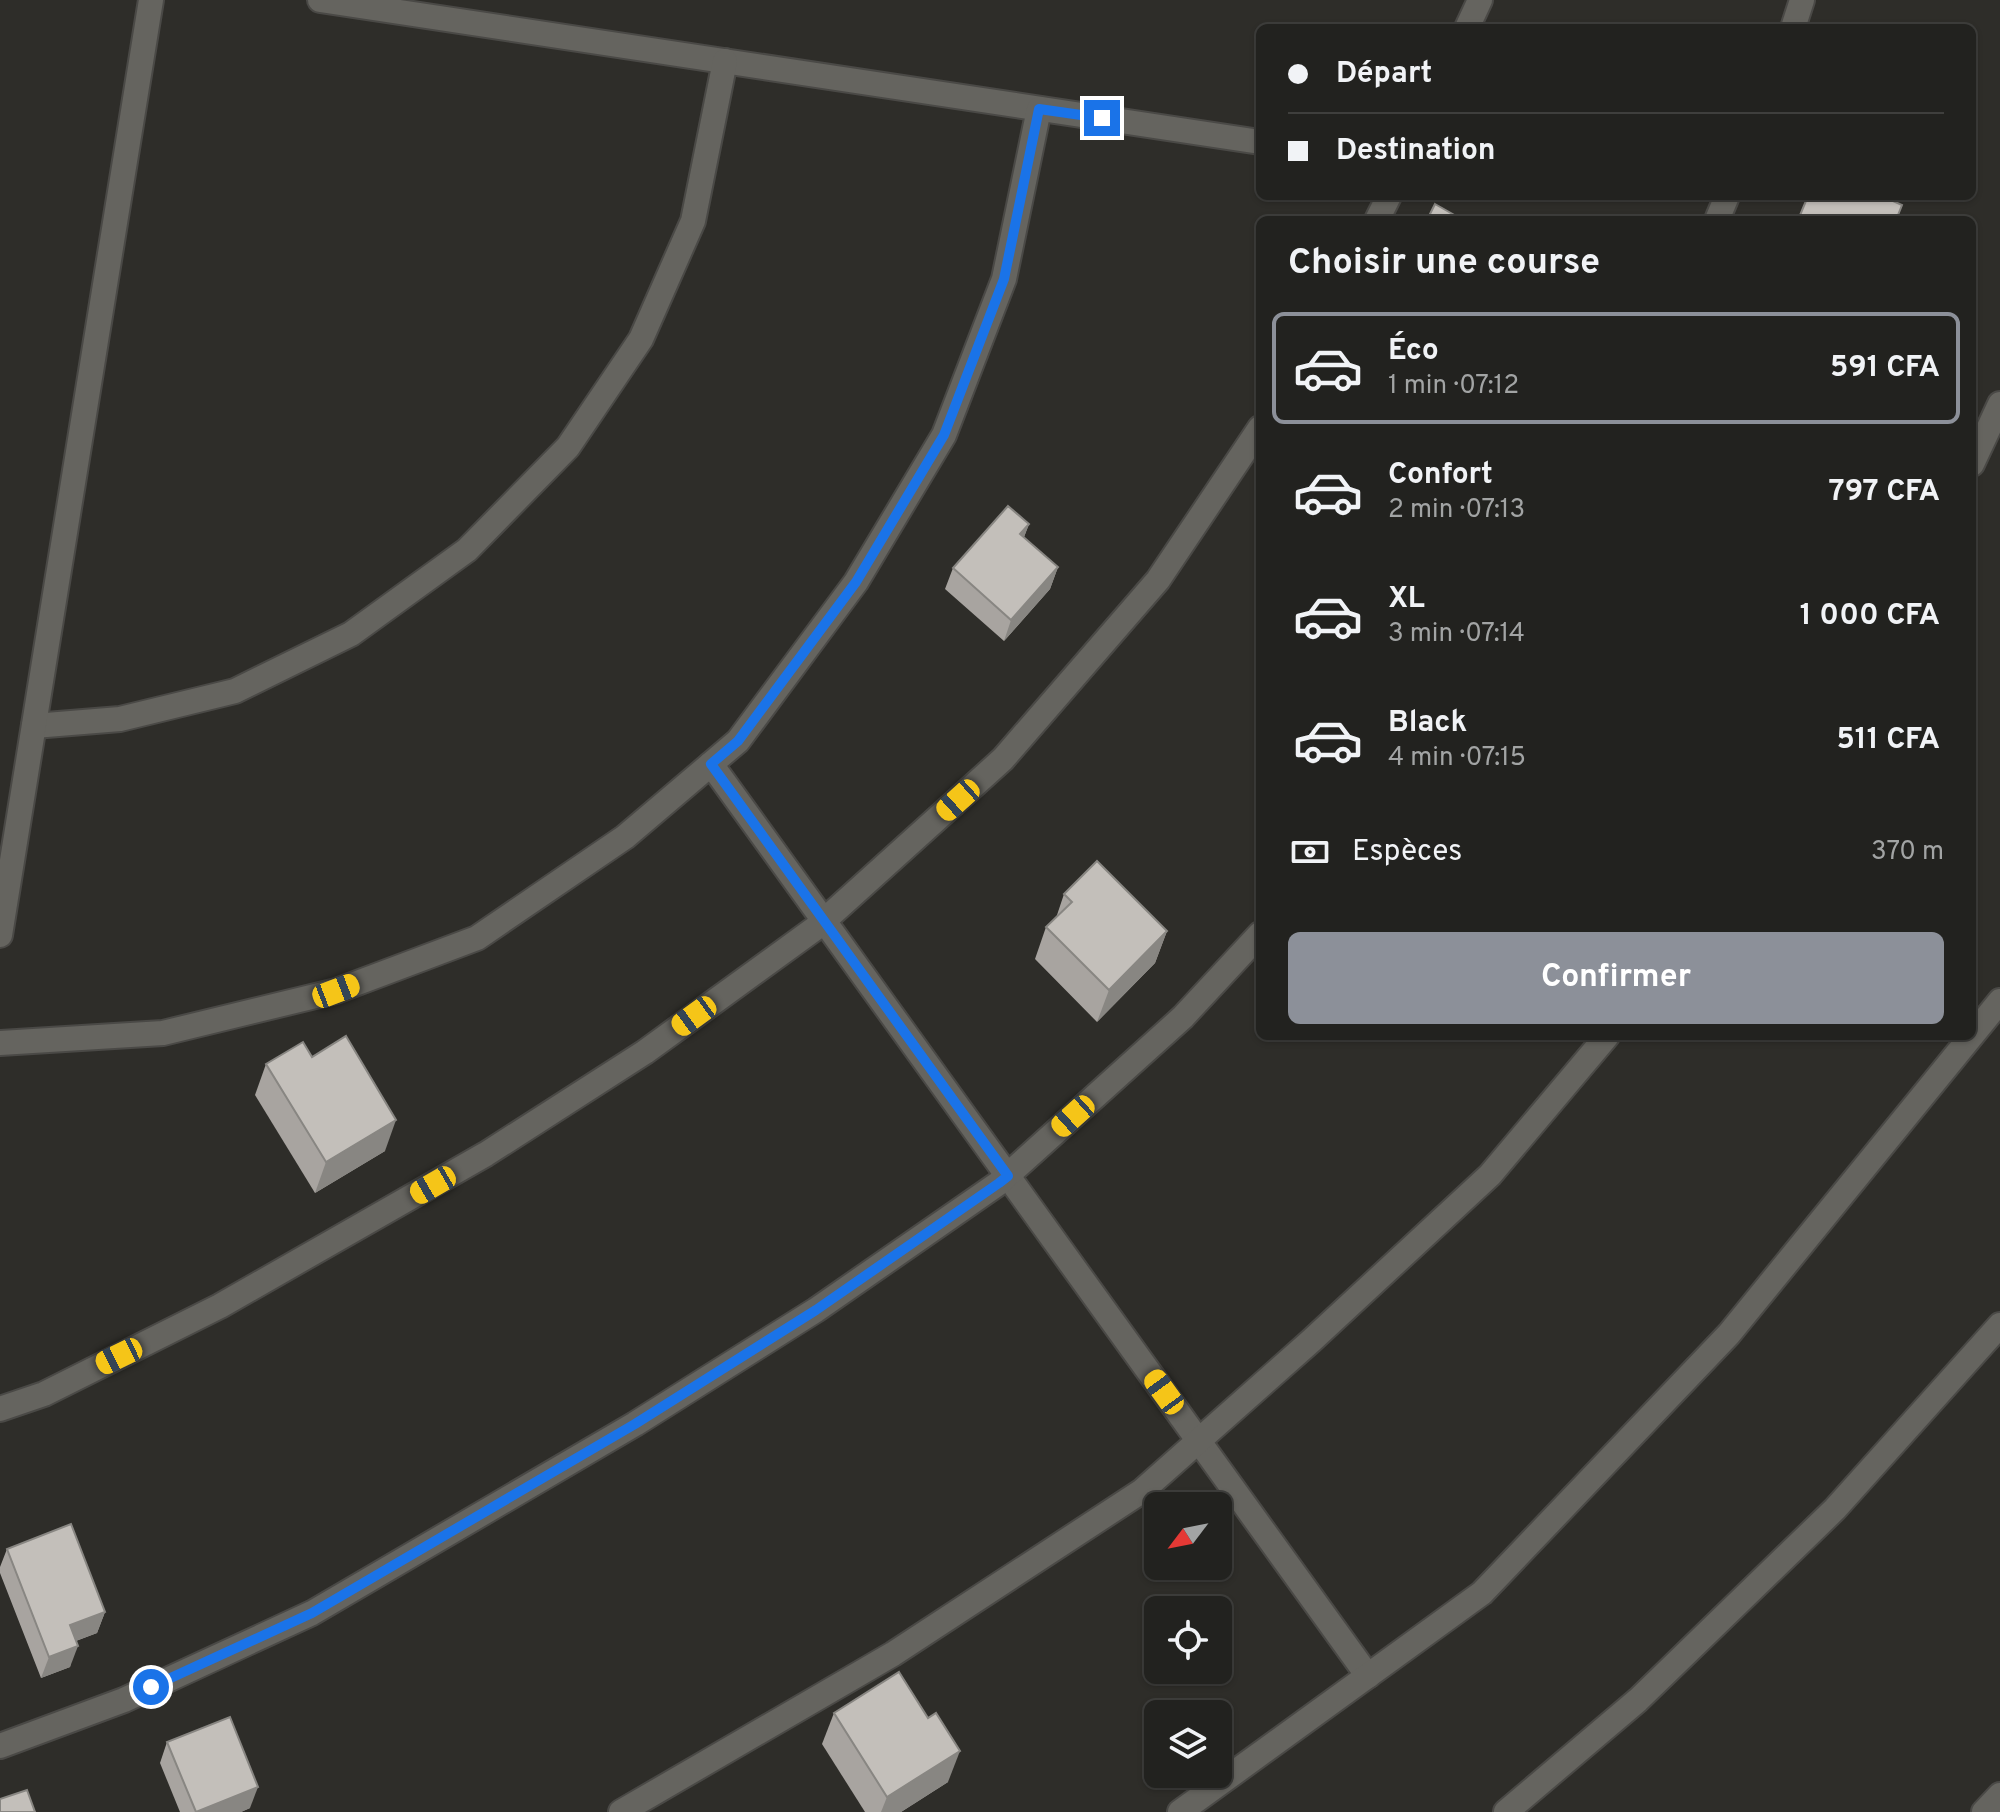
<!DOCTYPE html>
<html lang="fr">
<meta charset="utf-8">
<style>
:root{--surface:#22221f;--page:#2a2a28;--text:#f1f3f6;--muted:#a2a4a4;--line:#3f3f3d;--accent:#8c9099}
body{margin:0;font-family:Overpass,sans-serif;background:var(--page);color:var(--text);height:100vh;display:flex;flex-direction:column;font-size:30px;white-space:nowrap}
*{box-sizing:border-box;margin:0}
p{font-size:26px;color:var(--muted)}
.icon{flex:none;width:44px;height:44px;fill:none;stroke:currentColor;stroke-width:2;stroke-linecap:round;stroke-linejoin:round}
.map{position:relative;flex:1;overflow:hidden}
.panel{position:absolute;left:1256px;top:216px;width:720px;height:824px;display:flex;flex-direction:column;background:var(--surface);border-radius:12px;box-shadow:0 2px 6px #0004,0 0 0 2px var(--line)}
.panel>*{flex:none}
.banner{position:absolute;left:1256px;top:24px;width:720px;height:176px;border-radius:12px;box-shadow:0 2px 6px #0004,0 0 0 2px var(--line);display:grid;align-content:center;height:176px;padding:0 32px;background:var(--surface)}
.needle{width:52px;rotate:238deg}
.fabs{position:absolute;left:1144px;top:1492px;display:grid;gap:16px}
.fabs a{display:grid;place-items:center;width:88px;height:88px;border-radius:12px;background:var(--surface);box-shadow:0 2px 6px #0004,0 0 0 2px var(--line);font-size:40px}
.end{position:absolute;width:36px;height:36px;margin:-18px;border:10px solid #1a73e8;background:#fff;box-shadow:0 0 0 4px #fff}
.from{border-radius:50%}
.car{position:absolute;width:24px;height:48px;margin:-24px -12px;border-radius:10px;box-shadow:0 0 6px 2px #0007;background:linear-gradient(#f5c518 24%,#345 0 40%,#f5c518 0 76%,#345 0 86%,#f5c518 0)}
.banner b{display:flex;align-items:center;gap:28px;height:76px;font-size:30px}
.banner b+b{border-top:2px solid var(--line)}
.banner i{width:20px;height:20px;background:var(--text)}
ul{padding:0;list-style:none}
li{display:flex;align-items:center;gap:24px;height:112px;margin:0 16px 12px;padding:0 16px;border:4px solid transparent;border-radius:12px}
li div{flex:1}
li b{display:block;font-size:30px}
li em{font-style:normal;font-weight:700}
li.current{border-color:var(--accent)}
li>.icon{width:72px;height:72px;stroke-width:1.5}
h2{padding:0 32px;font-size:36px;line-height:96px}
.pay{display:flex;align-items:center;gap:20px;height:88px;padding:0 32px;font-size:30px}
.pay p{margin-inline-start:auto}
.cta{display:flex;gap:16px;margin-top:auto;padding:16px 32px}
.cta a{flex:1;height:92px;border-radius:12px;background:var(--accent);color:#fff;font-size:32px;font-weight:700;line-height:92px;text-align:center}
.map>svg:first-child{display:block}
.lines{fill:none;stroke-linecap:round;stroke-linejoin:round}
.minor-casing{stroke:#4a4946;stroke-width:28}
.minor{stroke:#65645f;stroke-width:24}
.wall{fill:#a8a4a0}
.shaded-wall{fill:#888682}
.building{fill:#c3bfba;stroke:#888682;stroke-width:2}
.route{stroke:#1a73e8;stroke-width:10}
</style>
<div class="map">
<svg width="2000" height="1812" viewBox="0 0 2000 1812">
<rect width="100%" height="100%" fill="#2e2d29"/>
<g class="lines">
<defs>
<g id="minor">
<polyline points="320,0 1260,142"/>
<polyline points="1467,28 1480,0"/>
<polyline points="1793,28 1802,0"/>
<polyline points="1377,220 1389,196"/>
<polyline points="1717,220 1727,196"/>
<polyline points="1972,464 2000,404"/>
<polyline points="34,726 120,719 235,691 351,634 467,550 568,447 641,339 693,221 725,61"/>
<polyline points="711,764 1368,1676"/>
<polyline points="0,935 151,0"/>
<polyline points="0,1043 163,1033 336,991 477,938 625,837 738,741 856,582 944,435 1004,279 1039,109"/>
<polyline points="0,1409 44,1394 220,1306 486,1154 645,1052 817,927 1003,759 1158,580 1260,428"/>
<polyline points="0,1746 124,1700 312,1613 635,1424 816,1310 999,1183 1183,1017 1260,934"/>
<polyline points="621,1812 893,1654 1142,1491 1311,1341 1490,1175 1607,1036"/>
<polyline points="1180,1812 1482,1593 1729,1334 2000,1001"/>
<polyline points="1506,1812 1638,1700 1835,1509 2000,1325"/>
<polyline points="1984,1812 2000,1795"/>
</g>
</defs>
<use href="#minor" class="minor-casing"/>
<use href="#minor" class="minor"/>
</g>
<g class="wall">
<polygon points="1029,524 1024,537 1058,567 1050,589 1004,641 945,589 953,568"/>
<polygon points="1064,894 1167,931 1155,963 1097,1022 1035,959 1046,927 1056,918"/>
<polygon points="312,1057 385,1151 315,1193 255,1095 266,1064"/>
<polygon points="7,1549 105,1612 97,1633 76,1641 70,1667 41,1678 0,1573 0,1567"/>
<polygon points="834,1713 928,1718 948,1782 901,1812 865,1812 822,1744"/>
<polygon points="167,1742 250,1808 241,1812 180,1812 160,1763"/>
</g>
<g class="shaded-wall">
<polygon points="1029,524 1021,545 1020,534"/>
<polygon points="1058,567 1050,589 1004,641 1011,620"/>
<polygon points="1167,931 1155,963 1097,1022 1109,990"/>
<polygon points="396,1120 385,1151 315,1193 326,1162"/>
<polygon points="105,1612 97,1633 62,1646 70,1625"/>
<polygon points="78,1646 70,1667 41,1678 49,1657"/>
<polygon points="960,1751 948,1782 901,1812 881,1812 887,1797"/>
<polygon points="258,1787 250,1808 241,1812 196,1812"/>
</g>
<g class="building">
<polygon points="1808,196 1882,196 1902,205 1896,220 1798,220"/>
<polygon points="1435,204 1463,220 1427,220"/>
<polygon points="1008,506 1029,524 1020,534 1058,567 1011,620 953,568"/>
<polygon points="1097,861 1167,931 1109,990 1046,927 1072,902 1064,894"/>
<polygon points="346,1036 396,1120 326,1162 266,1064 303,1042 312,1057"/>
<polygon points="71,1524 105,1612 70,1625 78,1646 49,1657 7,1549"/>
<polygon points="899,1672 928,1718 936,1713 960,1751 887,1797 834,1713"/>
<polygon points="230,1717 258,1787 196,1812 167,1742"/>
<polygon points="27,1790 35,1812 0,1812 0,1799"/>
</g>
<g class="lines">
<polyline class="route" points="151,1687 312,1613 635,1424 816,1310 999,1183 1008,1176 711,764 738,741 856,582 944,435 1004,279 1039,109 1102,118"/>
</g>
</svg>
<div class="fabs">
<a><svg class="needle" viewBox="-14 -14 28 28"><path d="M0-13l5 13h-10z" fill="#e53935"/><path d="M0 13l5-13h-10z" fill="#a2a4a4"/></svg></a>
<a><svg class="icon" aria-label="locate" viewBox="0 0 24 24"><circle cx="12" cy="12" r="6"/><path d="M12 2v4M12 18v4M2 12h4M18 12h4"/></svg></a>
<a><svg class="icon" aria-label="layers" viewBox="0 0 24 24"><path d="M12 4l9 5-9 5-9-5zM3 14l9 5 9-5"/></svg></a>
</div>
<i class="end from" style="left:151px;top:1687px"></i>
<i class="end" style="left:1102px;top:118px"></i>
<i class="car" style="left:958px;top:800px;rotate:228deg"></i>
<i class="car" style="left:336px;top:991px;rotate:69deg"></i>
<i class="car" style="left:694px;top:1016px;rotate:234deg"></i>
<i class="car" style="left:1073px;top:1116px;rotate:228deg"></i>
<i class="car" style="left:433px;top:1185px;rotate:240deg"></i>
<i class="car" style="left:119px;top:1356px;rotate:244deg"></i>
<i class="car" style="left:1164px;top:1392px;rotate:324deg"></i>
<div class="banner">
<b><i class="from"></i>Départ</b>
<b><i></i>Destination</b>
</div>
<section class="panel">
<h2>Choisir une course</h2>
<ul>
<li class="current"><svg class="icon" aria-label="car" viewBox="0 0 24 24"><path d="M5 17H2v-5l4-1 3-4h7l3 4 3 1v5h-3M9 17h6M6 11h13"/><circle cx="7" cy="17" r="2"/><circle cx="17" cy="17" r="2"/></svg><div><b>Éco</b><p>1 min · 07:12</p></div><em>591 CFA</em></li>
<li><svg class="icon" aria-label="car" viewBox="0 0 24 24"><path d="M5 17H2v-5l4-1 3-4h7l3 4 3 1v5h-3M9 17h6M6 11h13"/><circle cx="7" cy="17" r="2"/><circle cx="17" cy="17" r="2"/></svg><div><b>Confort</b><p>2 min · 07:13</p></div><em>797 CFA</em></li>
<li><svg class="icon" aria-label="car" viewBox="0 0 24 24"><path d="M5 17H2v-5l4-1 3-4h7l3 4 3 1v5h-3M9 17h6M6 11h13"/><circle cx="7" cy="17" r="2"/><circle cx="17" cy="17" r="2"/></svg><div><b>XL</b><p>3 min · 07:14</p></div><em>1 000 CFA</em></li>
<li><svg class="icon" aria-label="car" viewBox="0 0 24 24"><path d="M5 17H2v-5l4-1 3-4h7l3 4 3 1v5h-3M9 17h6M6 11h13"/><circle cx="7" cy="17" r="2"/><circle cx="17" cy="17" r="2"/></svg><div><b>Black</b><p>4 min · 07:15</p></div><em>511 CFA</em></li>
</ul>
<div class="pay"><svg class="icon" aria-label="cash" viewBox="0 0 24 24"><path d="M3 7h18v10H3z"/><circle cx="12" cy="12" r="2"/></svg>Espèces<p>370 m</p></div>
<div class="cta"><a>Confirmer</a></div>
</section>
</div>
